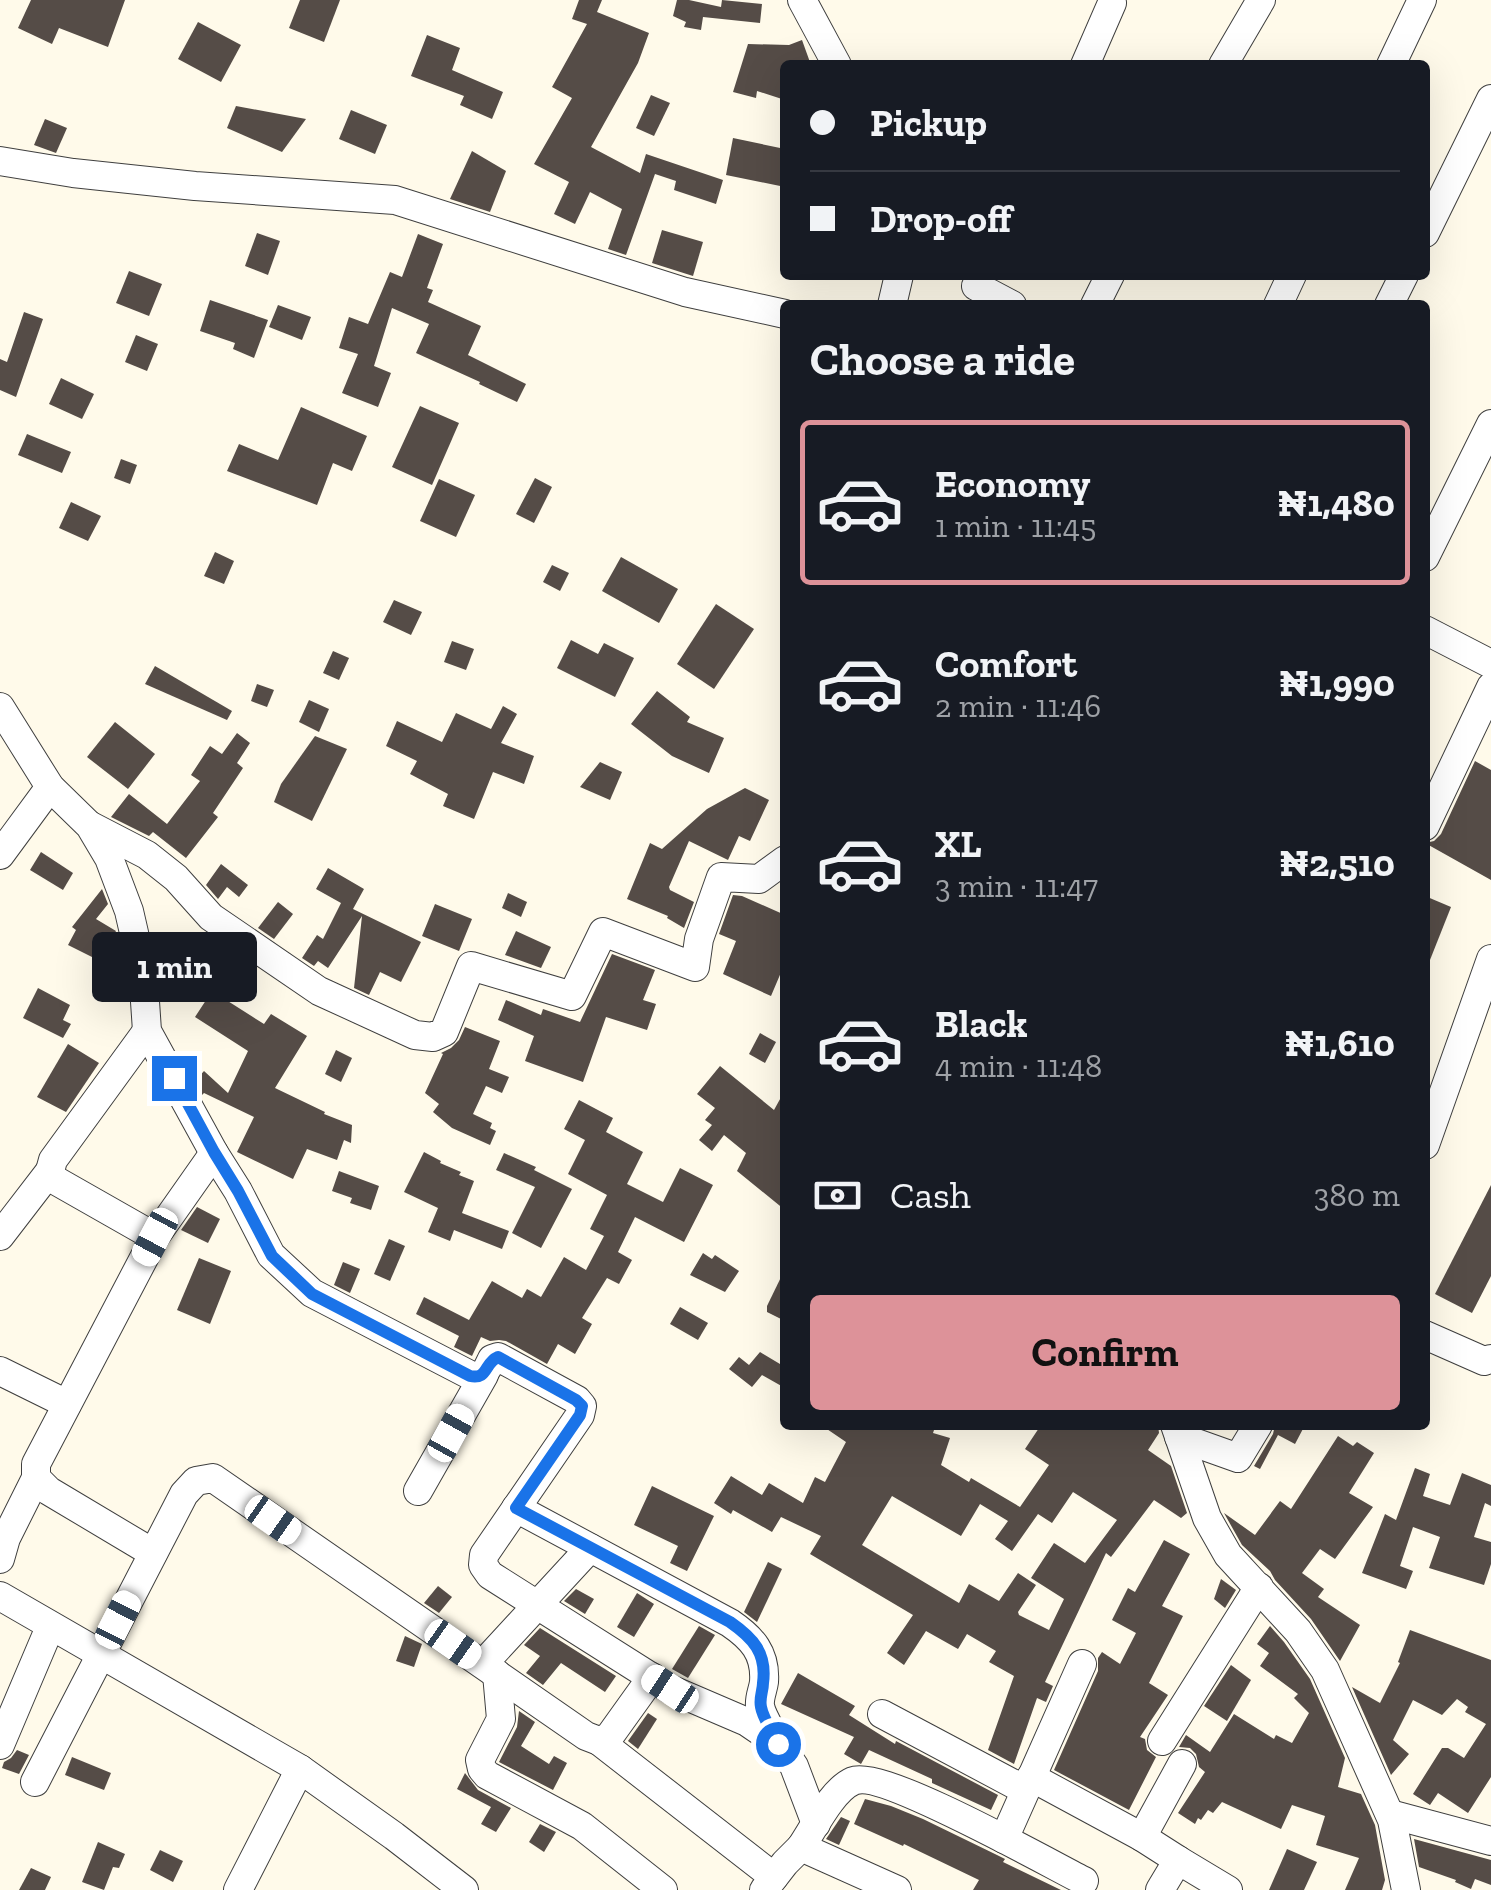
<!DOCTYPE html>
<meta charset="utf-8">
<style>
:root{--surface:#171b24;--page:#242831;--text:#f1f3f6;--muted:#9ea1a6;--line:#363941;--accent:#dd9299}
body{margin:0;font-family:"Zilla Slab",serif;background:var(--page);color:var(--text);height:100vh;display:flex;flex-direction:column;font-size:38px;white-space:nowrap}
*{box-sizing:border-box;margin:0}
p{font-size:32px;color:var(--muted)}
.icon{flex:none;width:55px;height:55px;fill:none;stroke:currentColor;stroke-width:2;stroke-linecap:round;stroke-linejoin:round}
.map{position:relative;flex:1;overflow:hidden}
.drawer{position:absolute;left:780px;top:300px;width:650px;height:1130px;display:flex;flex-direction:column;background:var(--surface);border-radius:10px;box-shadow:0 10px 40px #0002}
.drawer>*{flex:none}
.guide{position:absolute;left:780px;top:60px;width:650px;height:220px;border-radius:10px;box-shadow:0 10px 40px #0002;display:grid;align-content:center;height:220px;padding:0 30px;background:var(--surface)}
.end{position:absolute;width:45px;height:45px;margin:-22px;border:12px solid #1a73e8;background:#fff;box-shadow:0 0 0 5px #fff}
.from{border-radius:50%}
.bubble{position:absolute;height:70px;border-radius:10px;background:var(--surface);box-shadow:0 10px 40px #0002;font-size:32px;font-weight:700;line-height:70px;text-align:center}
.car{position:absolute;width:30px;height:60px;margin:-30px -15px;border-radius:12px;box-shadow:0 0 8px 2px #0007;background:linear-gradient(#fff 24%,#345 0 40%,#fff 0 76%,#345 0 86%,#fff 0)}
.guide b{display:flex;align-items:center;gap:35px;height:95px;font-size:38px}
.guide b+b{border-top:2px solid var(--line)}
.guide i{width:25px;height:25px;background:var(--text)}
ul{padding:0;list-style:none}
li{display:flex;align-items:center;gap:30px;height:165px;margin:0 20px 15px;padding:0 10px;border:5px solid transparent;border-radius:10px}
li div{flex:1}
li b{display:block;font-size:38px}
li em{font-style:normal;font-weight:700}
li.current{border-color:var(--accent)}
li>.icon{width:90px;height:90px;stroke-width:1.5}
h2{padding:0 30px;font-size:45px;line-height:120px}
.pay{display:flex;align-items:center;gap:25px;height:110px;padding:0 30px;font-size:38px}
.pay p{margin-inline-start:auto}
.cta{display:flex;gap:20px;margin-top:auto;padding:20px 30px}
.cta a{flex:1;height:115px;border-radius:10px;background:var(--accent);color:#111;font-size:40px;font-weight:700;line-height:115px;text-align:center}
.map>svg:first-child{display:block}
.building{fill:#554c47;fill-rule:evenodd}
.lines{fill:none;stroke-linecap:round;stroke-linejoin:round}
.minor-casing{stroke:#3f3f3f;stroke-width:30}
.minor{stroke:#fff;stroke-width:28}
.route{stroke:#1a73e8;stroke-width:12}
</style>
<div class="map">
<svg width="1491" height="1890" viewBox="0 0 1491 1890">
<rect width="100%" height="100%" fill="#fffaea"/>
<g class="building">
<polygon points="31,0 125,0 108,47 59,28 52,44 18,28"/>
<polygon points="300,0 340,0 324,42 289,28"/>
<polygon points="579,0 602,0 597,12 649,33 638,63 591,147 640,173 646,154 723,180 716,204 674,190 676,181 655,174 626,255 608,249 622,209 590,192 575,224 554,214 569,182 534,164 572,98 552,87 587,24 572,19"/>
<polygon points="677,0 689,0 721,7 722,0 762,4 760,23 703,17 701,30 684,27 686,22 673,16"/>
<polygon points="198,22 241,45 221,82 178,59"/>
<polygon points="427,35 460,48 452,70 503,92 492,119 460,105 464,96 411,76"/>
<polygon points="802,40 811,65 785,65 785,100 757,91 756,98 733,92 748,44 789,45"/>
<polygon points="651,95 670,103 654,136 636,128"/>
<polygon points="236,106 306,119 282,152 227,128"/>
<polygon points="351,110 387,125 375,154 339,139"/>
<polygon points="45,119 67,128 56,153 34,145"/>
<polygon points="733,138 785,149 785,187 726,175"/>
<polygon points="472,151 506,171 490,212 450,199"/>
<polygon points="662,230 703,242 693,276 652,263"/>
<polygon points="257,233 280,241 268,275 245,266"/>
<polygon points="418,234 443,244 427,288 433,290 428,302 481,326 468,355 526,384 517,402 479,384 480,382 416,353 429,324 392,308 374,366 391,373 378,407 342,393 358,354 339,348 349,317 368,324 390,272 402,277"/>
<polygon points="129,271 162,284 149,316 116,303"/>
<polygon points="210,300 268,320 254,358 233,349 235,343 200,331"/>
<polygon points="278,305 311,317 302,340 269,327"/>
<polygon points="24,312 43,319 16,397 0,390 0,359 7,362"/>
<polygon points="136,335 158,344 147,371 125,362"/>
<polygon points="61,378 94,394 82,419 49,404"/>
<polygon points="420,406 459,423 432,485 392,467"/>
<polygon points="301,407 367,436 352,471 333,463 317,505 227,471 239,444 278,460"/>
<polygon points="27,434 71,452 62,473 18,455"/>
<polygon points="121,459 137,465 130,484 114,478"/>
<polygon points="535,478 552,487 534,523 516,514"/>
<polygon points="439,479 475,495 456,537 420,521"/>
<polygon points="71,502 101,516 88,541 59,528"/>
<polygon points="215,552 234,561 224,584 204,576"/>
<polygon points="621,557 678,589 659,623 602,591"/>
<polygon points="552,565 569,573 560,591 543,582"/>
<polygon points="394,600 422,612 411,635 383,622"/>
<polygon points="716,604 754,629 714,689 677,664"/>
<polygon points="571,640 598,654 604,643 634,658 615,697 557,668"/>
<polygon points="452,641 474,649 466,670 444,662"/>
<polygon points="333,651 349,658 339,680 323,673"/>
<polygon points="155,666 232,711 227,720 145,684"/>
<polygon points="257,684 274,690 267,707 251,701"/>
<polygon points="657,691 690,717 687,722 724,738 709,773 672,756 631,724"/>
<polygon points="309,700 329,709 319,732 299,722"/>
<polygon points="503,706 517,714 501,743 534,756 524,784 493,772 474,819 443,806 448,794 410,774 417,761 386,746 397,721 442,742 456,713 491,729"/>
<polygon points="115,722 155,754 128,789 87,757"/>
<polygon points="237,733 250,743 237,763 243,768 213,813 218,817 186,858 153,832 149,836 111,817 129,794 167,824 200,781 191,775 210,746 222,754"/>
<polygon points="315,736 347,749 312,821 274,802 281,784"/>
<polygon points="1475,761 1491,770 1491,880 1425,843 1434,841 1441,834"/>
<polygon points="600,762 622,772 610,800 580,787"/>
<polygon points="745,788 769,800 750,841 739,836 728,860 689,841 669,887 670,890 694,902 684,928 667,918 668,916 627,899 650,843 662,849 707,809"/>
<polygon points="41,852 73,873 63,890 30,870"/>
<polygon points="221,864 248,885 239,897 227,887 218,899 206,885"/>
<polygon points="328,868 364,889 353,909 421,942 401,982 380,972 369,995 354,988 362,916 328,968 318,961 314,966 302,958 317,935 323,939 341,903 316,889"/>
<polygon points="102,889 108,904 96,919 116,931 100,961 68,945 76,930 72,927"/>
<polygon points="508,893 527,902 521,917 502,908"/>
<polygon points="733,895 742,896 785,915 785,963 771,996 723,974 736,941 719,934"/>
<polygon points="1425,896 1451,907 1426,970 1425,970"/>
<polygon points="278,902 293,914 274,939 258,928"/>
<polygon points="435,904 472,919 459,951 422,936"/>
<polygon points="516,931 551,947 541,968 505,955"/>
<polygon points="612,954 655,970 643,1000 656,1004 647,1030 606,1017 583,1082 525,1061 534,1036 498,1020 506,1000 541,1015 543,1009 580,1022"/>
<polygon points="38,988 70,1005 63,1020 71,1024 63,1038 23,1018"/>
<polygon points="212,991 264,1024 271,1014 307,1036 275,1088 325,1112 324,1114 352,1125 351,1143 344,1140 337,1160 307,1149 293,1179 237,1152 254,1117 204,1093 202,1095 195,1081 204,1071 228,1093 248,1051 195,1017"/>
<polygon points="465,1027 500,1041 489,1069 509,1077 502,1093 486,1086 473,1114 492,1123 490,1128 496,1131 490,1145 452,1128 433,1112 439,1104 425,1093 443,1054 441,1053 451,1048 459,1040"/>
<polygon points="760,1033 776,1042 765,1063 749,1054"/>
<polygon points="68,1044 99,1063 66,1112 37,1097"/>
<polygon points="336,1050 352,1058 341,1082 325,1074"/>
<polygon points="720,1066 774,1110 785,1090 785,1210 737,1171 746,1153 724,1135 712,1151 699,1140 712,1125 705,1120 715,1108 697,1094"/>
<polygon points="579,1100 613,1118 606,1132 643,1152 627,1184 663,1202 680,1168 713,1185 684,1242 635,1217 618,1252 632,1260 619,1284 607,1278 582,1318 592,1324 575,1354 558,1344 547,1364 506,1341 499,1340 490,1341 481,1337 472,1356 454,1347 459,1336 416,1314 424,1297 469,1320 492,1281 522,1298 527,1289 541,1297 564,1257 586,1270 604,1236 590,1229 607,1195 568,1174 585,1140 564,1129"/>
<polygon points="424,1152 441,1161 440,1163 461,1172 459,1175 474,1181 462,1213 509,1231 502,1249 454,1230 450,1241 428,1232 438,1208 404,1192"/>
<polygon points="504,1153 536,1167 534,1170 572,1189 541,1248 512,1233 535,1187 496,1170"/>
<polygon points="339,1171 379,1186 371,1210 350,1203 352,1198 332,1191"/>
<polygon points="1491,1185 1491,1276 1472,1313 1435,1294"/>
<polygon points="197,1207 220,1219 208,1243 181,1230"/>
<polygon points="389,1239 405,1246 390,1281 374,1274"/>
<polygon points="703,1253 712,1259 715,1255 739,1271 725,1292 690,1275"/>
<polygon points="199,1258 231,1271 210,1324 177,1310"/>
<polygon points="343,1262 360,1269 350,1293 334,1285"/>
<polygon points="785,1269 785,1311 781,1319 767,1312 767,1306"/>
<polygon points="680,1307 708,1323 698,1340 670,1324"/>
<polygon points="760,1352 785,1367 785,1388 762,1375 752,1387 729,1369 739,1357 749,1365"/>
<path d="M 821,1425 L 920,1425 L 934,1430 L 933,1433 L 950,1438 L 941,1465 L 969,1482 L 971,1478 L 1020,1507 L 1049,1465 L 1025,1449 L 1041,1425 L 1158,1425 L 1159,1433 L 1148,1450 L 1171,1466 L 1187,1513 L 1181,1518 L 1154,1500 L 1111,1557 L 1106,1553 L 1045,1682 L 1053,1686 L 1046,1702 L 1037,1698 L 1014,1764 L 988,1750 L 1014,1676 L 989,1662 L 996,1651 L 967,1634 L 958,1649 L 926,1631 L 904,1665 L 887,1653 L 913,1615 L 810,1554 L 821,1536 L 781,1517 L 772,1532 L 733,1510 L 731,1514 L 714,1503 L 731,1476 L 762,1495 L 769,1483 L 803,1503 L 815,1477 L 825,1482 L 846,1442 ZM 1073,1492 L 1117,1520 L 1085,1563 L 1054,1543 L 1031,1578 L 1064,1599 L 1049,1630 L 1019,1615 L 1018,1612 L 1036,1585 L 1018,1573 L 999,1601 L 969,1584 L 959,1603 L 862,1545 L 892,1496 L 961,1536 L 980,1504 L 1008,1521 L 995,1539 L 1012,1551 L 1038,1514 L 1052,1523 Z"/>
<polygon points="1275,1425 1305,1425 1295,1444 1278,1435 1260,1469 1254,1466 1273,1434"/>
<polygon points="1338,1436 1353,1446 1357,1442 1374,1453 1349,1493 1373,1507 1335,1559 1320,1549 1302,1573 1324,1589 1318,1597 1360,1625 1340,1661 1311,1619 1275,1580 1270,1571 1242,1545 1224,1513 1255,1535 1280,1501 1291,1509"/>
<polygon points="1415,1468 1430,1474 1423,1496 1450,1505 1462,1473 1491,1485 1491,1506 1485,1503 1474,1537 1491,1542 1491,1564 1484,1585 1429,1568 1440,1537 1413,1527 1400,1566 1413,1571 1406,1589 1362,1573 1385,1514 1396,1520"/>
<polygon points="652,1486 714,1516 687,1571 670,1563 678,1546 634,1525"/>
<polygon points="1164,1540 1190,1554 1162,1606 1183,1616 1149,1683 1168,1695 1140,1737 1145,1739 1147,1750 1156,1757 1129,1810 1054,1770 1098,1671 1098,1658 1102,1652 1120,1664 1136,1633 1112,1620 1128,1588 1135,1592"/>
<polygon points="768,1562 782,1569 757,1622 744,1612"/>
<polygon points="1221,1579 1236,1590 1225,1608 1214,1599"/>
<polygon points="438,1586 452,1597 439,1613 424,1603"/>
<polygon points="576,1589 594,1599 585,1614 564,1601"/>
<polygon points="637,1593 654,1604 634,1637 617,1627"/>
<polygon points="699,1626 715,1635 688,1678 672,1669"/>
<polygon points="1270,1626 1284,1642 1310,1679 1345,1758 1338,1787 1361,1794 1375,1825 1385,1880 1382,1890 1345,1890 1359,1858 1316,1845 1325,1816 1292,1805 1281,1829 1222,1802 1213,1813 1208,1810 1201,1820 1198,1818 1195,1824 1178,1813 1205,1772 1199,1767 1196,1754 1190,1748 1179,1747 1186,1735 1210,1752 1234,1714 1274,1739 1276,1735 1292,1743 1309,1713 1294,1698 1298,1694 1260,1666 1269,1653 1257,1644"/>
<polygon points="540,1628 616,1676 605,1692 561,1663 543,1685 526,1673 540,1656 524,1645"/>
<polygon points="1410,1630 1491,1660 1491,1777 1468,1813 1438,1793 1430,1805 1413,1794 1442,1748 1448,1748 1464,1758 1486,1724 1465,1712 1468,1707 1457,1699 1442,1715 1413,1700 1393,1740 1409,1754 1391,1775 1352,1687 1380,1703 1400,1663 1398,1662"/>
<polygon points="405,1636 422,1644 414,1667 396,1661"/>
<polygon points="1231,1665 1251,1680 1227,1721 1204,1706"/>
<polygon points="798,1673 855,1706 849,1715 895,1744 896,1741 998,1795 991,1810 932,1783 932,1779 869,1750 861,1764 844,1754 854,1737 781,1704"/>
<polygon points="519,1711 535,1722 521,1746 549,1764 554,1756 567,1763 553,1790 499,1762 517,1727"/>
<polygon points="648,1713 657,1719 638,1749 628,1741"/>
<polygon points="17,1750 29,1755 19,1774 2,1768 4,1762 11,1758"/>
<polygon points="72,1757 111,1773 104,1790 65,1775"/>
<polygon points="465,1773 478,1790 511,1808 496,1832 481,1824 491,1807 457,1789"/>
<polygon points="865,1799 891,1806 923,1819 997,1855 1005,1859 1003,1862 1061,1890 973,1890 979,1880 904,1844 903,1846 854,1824"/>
<polygon points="841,1817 850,1821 839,1845 826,1839"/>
<polygon points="540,1824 556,1832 544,1852 529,1842"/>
<polygon points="1414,1839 1491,1860 1491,1885 1475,1879 1471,1889 1455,1882 1456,1880 1419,1867"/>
<polygon points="98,1842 125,1854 119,1868 113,1867 104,1890 82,1882"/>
<polygon points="1287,1849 1317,1862 1304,1890 1269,1890"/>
<polygon points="160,1850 183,1861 173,1882 150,1870"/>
<polygon points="31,1868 51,1877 45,1890 19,1890"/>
</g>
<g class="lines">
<defs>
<g id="minor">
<polyline points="802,0 837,65"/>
<polyline points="1085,65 1112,3"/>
<polyline points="1223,65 1261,0"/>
<polyline points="1391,65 1422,0"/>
<polyline points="0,161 73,173 195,186 395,200 685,292 785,314"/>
<polyline points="1425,233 1491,99"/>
<polyline points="982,275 976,286 1012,305"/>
<polyline points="892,305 899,275"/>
<polyline points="1095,305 1110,275"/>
<polyline points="1278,305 1292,275"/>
<polyline points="1389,305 1404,275"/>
<polyline points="1425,557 1491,424"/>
<polyline points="1425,630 1491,664"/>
<path d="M 0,707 L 50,787 L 90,826 L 109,858 L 129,911 L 143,972 L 147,1031 L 214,1153 L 238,1191 L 271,1255 L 312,1293 L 470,1375 C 484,1379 486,1371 492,1359 L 498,1357 L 577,1400 L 582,1406 L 580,1415 L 484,1555 L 483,1565 L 490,1575 L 670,1689 L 747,1722 L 778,1743 L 794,1766 L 816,1824"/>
<polyline points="91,826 147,855 176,878 211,917 319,991 415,1035 433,1037 444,1032 471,966 572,996 603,932 695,967 699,939 721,877 759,879 785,860"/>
<polyline points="1425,826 1491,687"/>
<polyline points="0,855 50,787"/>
<polyline points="147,1031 53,1160 50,1171 53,1179 155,1237"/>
<polyline points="1425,1145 1491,959"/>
<polyline points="0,1236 50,1171"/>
<polyline points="1425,1335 1484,1361 1491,1359"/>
<polyline points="0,1371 67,1404"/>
<polyline points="1175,1425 1207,1518 1228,1555 1298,1631 1325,1670 1392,1820 1406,1890"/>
<polyline points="1179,1437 1238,1458 1258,1425"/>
<polyline points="418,1491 484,1375"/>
<path d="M 516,1508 L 730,1623 C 752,1638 766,1653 764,1682 C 763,1690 759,1697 760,1706 C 762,1717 772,1731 777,1742"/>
<polyline points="153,1553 49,1491 36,1478 36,1464 155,1237 214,1153"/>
<polyline points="0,1559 6,1538 36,1478"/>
<polyline points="0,1596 300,1769 394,1836 464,1890"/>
<polyline points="483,1664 590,1548"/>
<polyline points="497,1674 501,1719 480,1760 482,1769 487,1775 582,1826 663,1890"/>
<polyline points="882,1714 1025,1790"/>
<polyline points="599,1741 774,1877"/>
<polyline points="1162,1741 1259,1587"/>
<polyline points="0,1745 50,1627"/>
<polyline points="1031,1777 1142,1837 1178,1860"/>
<polyline points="35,1782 184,1494 196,1481 213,1478 586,1736 599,1741 609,1737 652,1677"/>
<polyline points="1390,1814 1491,1841"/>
<polyline points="1142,1837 1182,1764"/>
<polyline points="1004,1839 1082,1664"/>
<path d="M 801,1847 C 814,1828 832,1790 853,1781 C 882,1769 1050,1864 1084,1881"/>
<polyline points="238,1890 300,1769"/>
<polyline points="764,1890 785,1863 801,1847 897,1890"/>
<polyline points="1160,1890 1178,1860 1228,1890"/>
</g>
</defs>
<use href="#minor" class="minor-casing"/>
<use href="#minor" class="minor"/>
</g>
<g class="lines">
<path class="route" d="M 174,1078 L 214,1152 L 238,1191 L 272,1256 L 312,1294 L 470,1376 C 488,1380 484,1363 498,1357 L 576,1400 L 582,1406 L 580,1415 L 516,1508 L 730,1622 C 753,1638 767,1653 763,1683 C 763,1691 759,1698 761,1707 C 763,1719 773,1732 778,1744"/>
</g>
</svg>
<i class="end from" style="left:778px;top:1744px"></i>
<i class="end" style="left:174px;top:1078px"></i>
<div class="bubble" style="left:92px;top:932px;width:165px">1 min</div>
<i class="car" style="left:155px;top:1237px;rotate:208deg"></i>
<i class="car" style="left:451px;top:1433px;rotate:29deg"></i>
<i class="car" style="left:273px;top:1520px;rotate:125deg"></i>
<i class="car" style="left:118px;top:1620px;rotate:27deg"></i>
<i class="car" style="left:453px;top:1644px;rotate:125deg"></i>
<i class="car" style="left:670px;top:1689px;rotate:303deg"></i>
<div class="guide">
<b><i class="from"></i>Pickup</b>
<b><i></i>Drop-off</b>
</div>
<section class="drawer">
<h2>Choose a ride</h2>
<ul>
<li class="current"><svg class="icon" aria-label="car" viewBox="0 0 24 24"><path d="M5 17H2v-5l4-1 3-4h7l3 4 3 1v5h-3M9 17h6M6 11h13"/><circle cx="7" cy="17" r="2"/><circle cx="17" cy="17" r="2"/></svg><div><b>Economy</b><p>1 min · 11:45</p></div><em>₦1,480</em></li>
<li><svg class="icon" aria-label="car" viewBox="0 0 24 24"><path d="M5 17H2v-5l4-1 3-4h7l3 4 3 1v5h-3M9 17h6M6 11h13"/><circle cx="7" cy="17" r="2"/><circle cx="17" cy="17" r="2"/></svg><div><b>Comfort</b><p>2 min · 11:46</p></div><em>₦1,990</em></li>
<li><svg class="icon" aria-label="car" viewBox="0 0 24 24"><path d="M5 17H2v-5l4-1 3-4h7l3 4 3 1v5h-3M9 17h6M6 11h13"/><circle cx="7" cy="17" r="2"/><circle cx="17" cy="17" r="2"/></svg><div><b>XL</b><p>3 min · 11:47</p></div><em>₦2,510</em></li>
<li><svg class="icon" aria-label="car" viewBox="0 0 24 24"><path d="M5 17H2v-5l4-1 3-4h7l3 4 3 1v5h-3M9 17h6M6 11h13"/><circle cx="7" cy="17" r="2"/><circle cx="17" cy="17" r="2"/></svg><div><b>Black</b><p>4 min · 11:48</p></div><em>₦1,610</em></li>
</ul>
<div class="pay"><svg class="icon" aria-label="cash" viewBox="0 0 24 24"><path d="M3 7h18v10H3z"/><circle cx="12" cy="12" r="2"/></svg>Cash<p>380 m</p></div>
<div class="cta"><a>Confirm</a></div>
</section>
</div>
